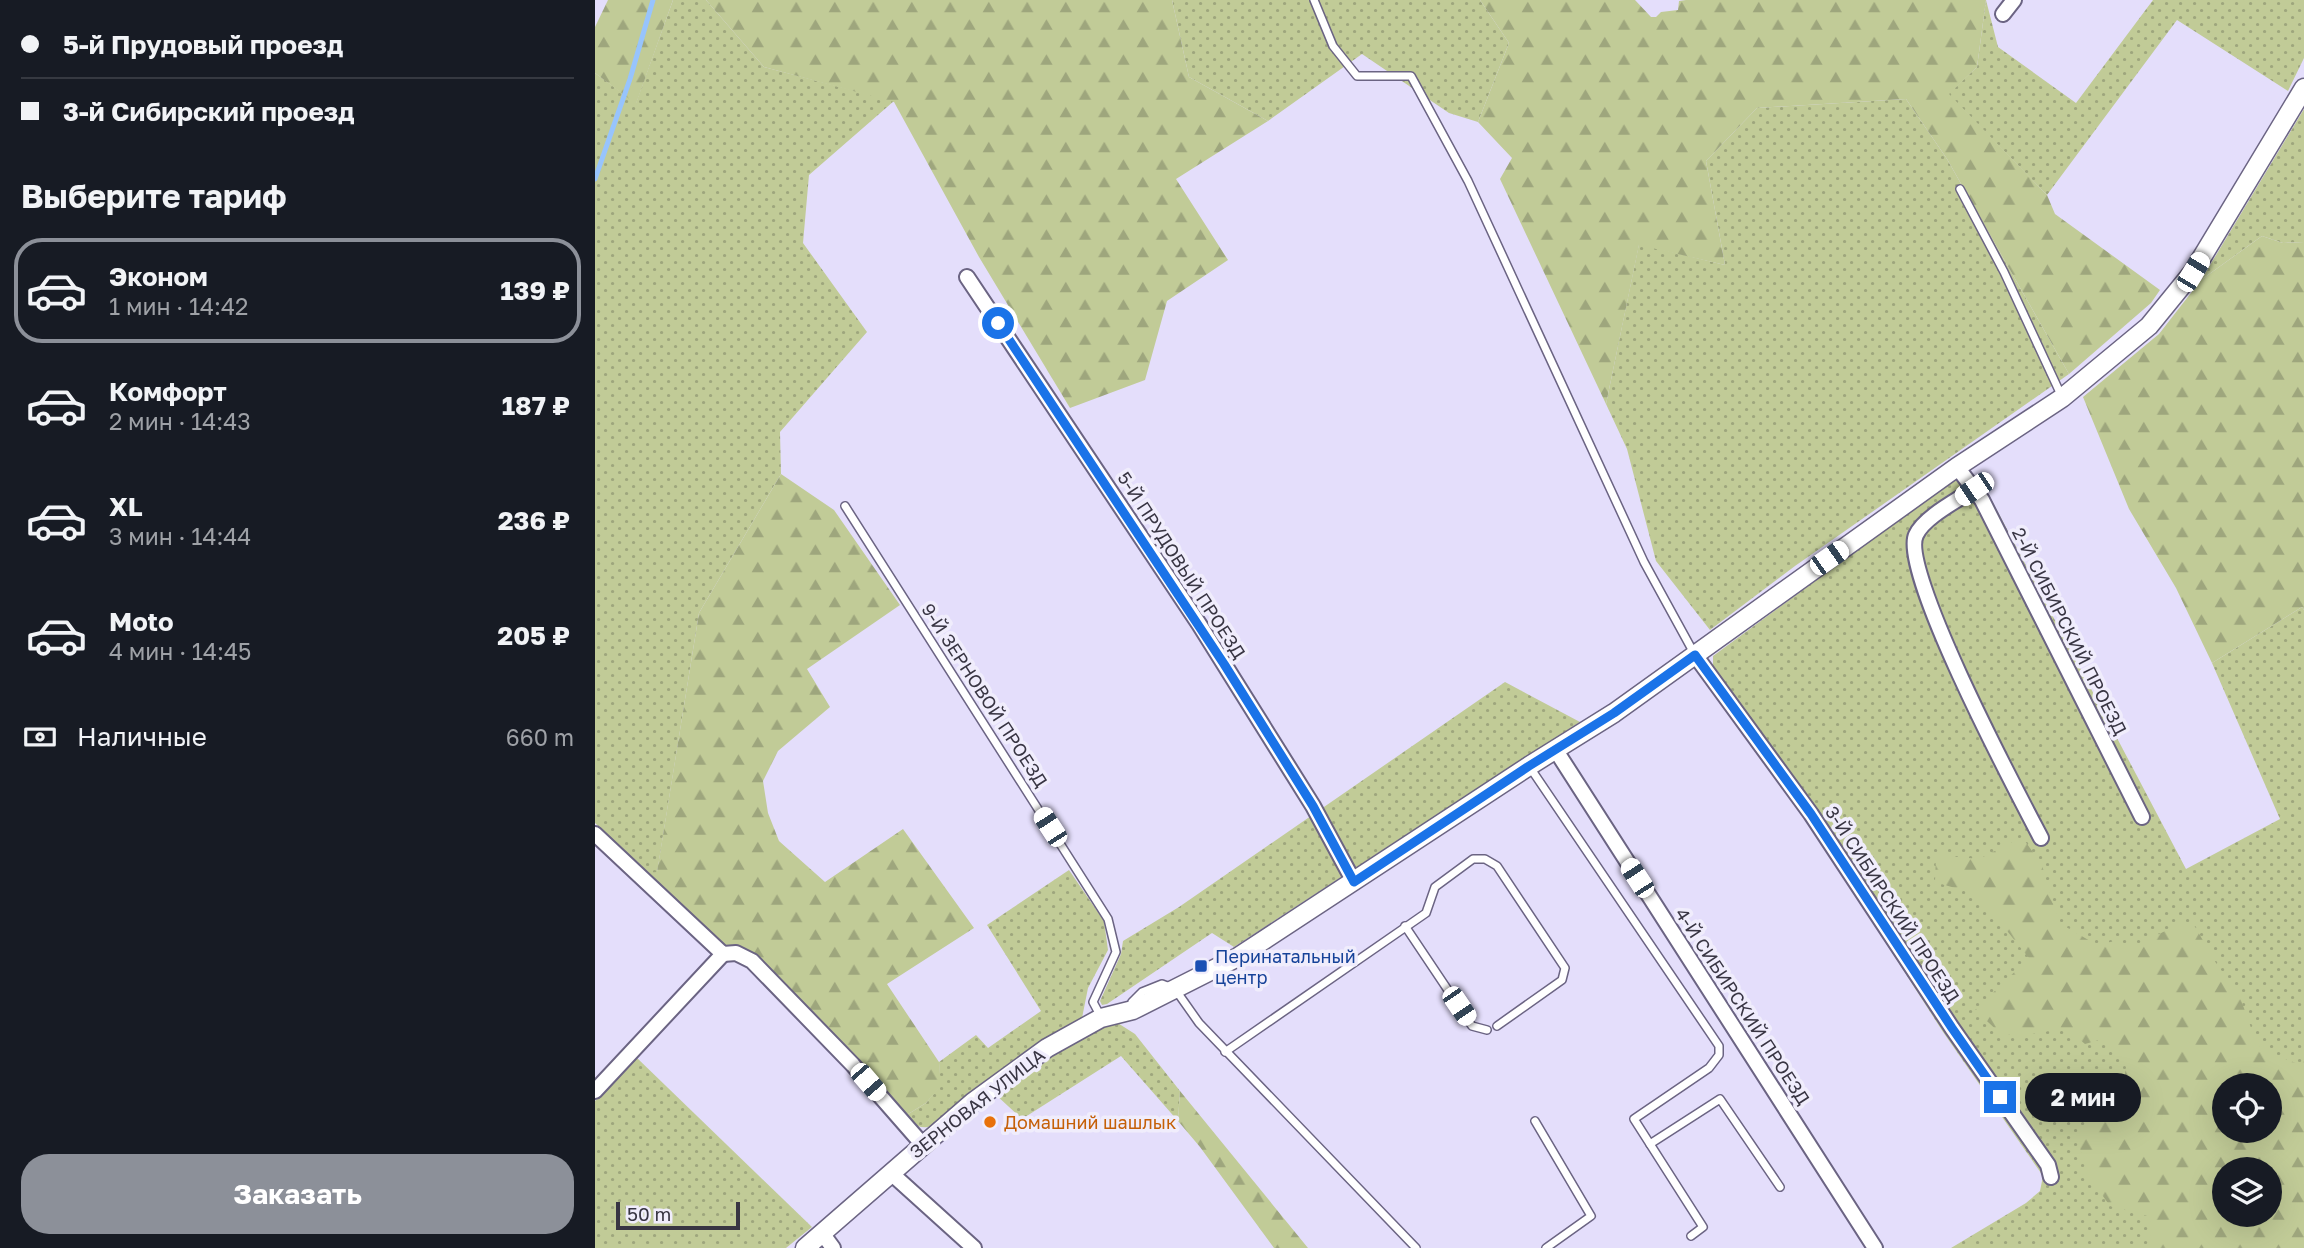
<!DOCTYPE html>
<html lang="ru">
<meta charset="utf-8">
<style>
:root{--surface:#171b24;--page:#242831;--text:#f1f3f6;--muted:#9ea1a6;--line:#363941;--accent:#8c9099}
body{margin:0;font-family:"Golos Text",sans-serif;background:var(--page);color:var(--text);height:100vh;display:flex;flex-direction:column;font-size:26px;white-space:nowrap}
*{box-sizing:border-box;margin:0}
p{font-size:23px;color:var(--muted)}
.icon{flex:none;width:38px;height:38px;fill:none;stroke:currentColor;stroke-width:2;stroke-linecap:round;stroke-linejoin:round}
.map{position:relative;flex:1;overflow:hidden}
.details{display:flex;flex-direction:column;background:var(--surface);width:595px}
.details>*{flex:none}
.top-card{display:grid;align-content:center;height:154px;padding:0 21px;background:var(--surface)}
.tools{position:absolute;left:1617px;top:1073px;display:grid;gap:14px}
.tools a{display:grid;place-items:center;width:70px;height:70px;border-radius:50%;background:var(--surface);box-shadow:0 7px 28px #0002;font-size:35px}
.scale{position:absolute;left:21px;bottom:18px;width:124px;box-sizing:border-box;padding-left:7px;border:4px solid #383543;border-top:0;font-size:19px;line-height:24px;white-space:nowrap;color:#383543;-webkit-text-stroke:5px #f0edfc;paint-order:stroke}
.end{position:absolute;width:32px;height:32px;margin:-16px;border:9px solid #1a73e8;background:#fff;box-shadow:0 0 0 4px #fff}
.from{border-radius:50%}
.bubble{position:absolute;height:49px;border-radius:24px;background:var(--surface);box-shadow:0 7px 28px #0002;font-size:23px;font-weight:700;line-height:49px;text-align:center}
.car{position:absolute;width:21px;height:42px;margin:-21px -10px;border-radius:9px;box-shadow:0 0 5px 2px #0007;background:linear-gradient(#fff 24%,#345 0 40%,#fff 0 76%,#345 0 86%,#fff 0)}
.top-card b{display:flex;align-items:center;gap:24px;height:66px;font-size:26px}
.top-card b+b{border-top:2px solid var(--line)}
.top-card i{width:18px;height:18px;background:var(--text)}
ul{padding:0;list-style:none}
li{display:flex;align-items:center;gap:21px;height:105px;margin:0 14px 10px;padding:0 7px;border:4px solid transparent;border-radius:28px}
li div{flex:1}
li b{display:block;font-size:26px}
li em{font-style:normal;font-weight:700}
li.on{border-color:var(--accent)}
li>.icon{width:63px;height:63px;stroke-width:1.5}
h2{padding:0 21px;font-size:32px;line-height:84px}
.pay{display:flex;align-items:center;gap:18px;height:77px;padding:0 21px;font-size:26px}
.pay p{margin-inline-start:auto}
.action{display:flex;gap:14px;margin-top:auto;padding:14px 21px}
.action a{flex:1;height:80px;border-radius:28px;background:var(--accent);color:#fff;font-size:28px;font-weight:700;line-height:80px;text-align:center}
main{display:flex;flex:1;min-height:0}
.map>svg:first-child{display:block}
.grass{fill:url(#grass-dots);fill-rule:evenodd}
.forest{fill:url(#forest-firs);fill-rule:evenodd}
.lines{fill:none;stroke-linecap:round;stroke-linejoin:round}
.stream{stroke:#97c4fd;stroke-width:5}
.service-casing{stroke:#6b6483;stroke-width:10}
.minor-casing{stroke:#6b6483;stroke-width:18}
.tertiary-casing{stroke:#6b6483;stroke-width:21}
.service{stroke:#fff;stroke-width:7}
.minor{stroke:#fff;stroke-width:14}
.tertiary{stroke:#fff;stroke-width:18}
.route{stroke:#1a73e8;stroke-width:9}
.transit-dot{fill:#1a4fb4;stroke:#f0edfc;stroke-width:2.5}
.food-dot{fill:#e8710a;stroke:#f0edfc;stroke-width:2.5}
.labels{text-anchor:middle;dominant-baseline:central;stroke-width:7;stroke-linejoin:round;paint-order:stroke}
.street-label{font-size:18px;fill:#383543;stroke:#f0edfc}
.transit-label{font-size:18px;fill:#164399;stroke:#f0edfc;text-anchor:start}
.food-label{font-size:18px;fill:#c56008;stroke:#f0edfc;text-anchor:start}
</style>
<main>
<section class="details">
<div class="top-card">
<b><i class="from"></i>5-й Прудовый проезд</b>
<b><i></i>3-й Сибирский проезд</b>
</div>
<h2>Выберите тариф</h2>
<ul>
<li class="on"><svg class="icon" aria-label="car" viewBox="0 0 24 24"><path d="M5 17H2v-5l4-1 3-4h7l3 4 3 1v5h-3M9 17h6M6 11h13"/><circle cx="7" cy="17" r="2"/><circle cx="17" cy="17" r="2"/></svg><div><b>Эконом</b><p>1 мин · 14:42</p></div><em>139 ₽</em></li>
<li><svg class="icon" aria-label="car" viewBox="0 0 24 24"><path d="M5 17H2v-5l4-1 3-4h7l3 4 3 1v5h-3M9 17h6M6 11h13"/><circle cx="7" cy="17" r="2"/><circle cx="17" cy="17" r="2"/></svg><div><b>Комфорт</b><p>2 мин · 14:43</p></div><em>187 ₽</em></li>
<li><svg class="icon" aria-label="car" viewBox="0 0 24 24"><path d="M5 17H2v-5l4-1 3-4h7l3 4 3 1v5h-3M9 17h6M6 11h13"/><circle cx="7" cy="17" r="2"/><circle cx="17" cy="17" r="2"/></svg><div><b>XL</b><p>3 мин · 14:44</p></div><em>236 ₽</em></li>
<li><svg class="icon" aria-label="car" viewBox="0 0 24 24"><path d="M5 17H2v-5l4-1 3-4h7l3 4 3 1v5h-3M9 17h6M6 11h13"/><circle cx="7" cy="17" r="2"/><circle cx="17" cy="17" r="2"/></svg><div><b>Moto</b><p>4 мин · 14:45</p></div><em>205 ₽</em></li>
</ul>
<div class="pay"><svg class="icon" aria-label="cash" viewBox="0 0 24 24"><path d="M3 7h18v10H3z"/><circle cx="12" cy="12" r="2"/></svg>Наличные<p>660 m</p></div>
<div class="action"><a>Заказать</a></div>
</section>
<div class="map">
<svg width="1709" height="1248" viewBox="0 0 1709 1248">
<defs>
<pattern id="grass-dots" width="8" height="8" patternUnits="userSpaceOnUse" patternTransform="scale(1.75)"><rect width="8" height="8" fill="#c1cb97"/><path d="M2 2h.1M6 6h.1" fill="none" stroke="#9ea67d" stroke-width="1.8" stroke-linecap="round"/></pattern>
<pattern id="forest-firs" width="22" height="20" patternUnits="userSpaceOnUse" patternTransform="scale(1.75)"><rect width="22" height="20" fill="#c1cb97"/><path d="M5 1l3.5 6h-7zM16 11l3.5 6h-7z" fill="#9ea67d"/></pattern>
</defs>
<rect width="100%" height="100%" fill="#e4defb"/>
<g class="grass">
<polygon points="78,0 111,0 169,67 299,101 214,175 208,243 272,332 185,432 186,474 104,613 62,873 51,873 0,823 0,73 41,103"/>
<polygon points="577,0 885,0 914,43 883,122 854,113 767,54 673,121 594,77"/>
<polygon points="1391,0 1403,47 1481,103 1558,0 1709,0 1709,58 1693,91 1582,20 1452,195 1353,94 1382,67"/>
<polygon points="1311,99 1352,159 1474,374 1200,566 1115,630 1061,561 1032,449 1011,404 1044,244 1130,265 1111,161 1162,108"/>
<polygon points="1709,109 1709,242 1688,243 1667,236 1606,280"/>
<path d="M 1356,481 L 1383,481 L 1394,495 L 1591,869 L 1685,819 L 1617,663 L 1707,607 L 1709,610 L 1709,1248 L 1356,1248 L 1431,1203 L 1445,1191 L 1448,1176 L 1348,1032 L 1210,817 L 1108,676 L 1118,665 L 1118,656 ZM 1629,1085 L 1675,1085 L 1675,1130 L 1629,1130 ZM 1629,1169 L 1675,1169 L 1675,1214 L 1629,1214 Z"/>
<polygon points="910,682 985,722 639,947 617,933 512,1004 507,1005 505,1001 526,954 528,941 584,907"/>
<path d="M 474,870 L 509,921 L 513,950 L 493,988 L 487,1018 C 446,1041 407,1068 371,1097 C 362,1104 343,1124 333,1127 C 323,1129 315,1122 310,1116 L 331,1103 L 345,1086 L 344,1062 L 381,1035 L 393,1048 L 446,1011 L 392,925 Z"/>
<polygon points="518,1020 540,1034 585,1091 583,1121 526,1056 427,1119 400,1094 456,1052"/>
<polygon points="41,1057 217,1227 191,1248 0,1248 0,1101"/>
</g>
<g class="forest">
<polygon points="13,0 78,0 41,104 0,73 0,27"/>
<polygon points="111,0 577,0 594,77 673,121 581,179 633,260 572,301 550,380 475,408 384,257 299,102 169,67"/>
<polygon points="885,0 1040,0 1056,17 1061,17 1066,12 1083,10 1084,1 1091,0 1391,0 1382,67 1354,94 1452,195 1460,214 1565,290 1556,303 1474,374 1352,159 1311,99 1162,108 1111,161 1130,265 1044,245 1011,404 905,179 917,158 883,122 914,43"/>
<polygon points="1667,236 1688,243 1709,242 1709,610 1707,607 1617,663 1581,588 1534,509 1488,397 1564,334 1606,280"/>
<polygon points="186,474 239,510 305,605 212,669 235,707 183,751 168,781 173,813 184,841 230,882 308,829 379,928 292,984 344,1062 346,1086 331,1103 310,1116 160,956 129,948 51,873 62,872 104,613"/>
<path d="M 1427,837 L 1447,865 L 1457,901 L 1466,924 L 1502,945 L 1520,941 L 1536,947 L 1581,926 L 1599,925 L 1621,963 L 1645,997 L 1660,1039 L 1667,1050 L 1706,1065 L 1709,1061 L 1709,1248 L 1556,1248 L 1556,1217 L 1515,1206 L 1493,1175 L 1482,1139 L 1528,1088 L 1531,1067 L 1511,1038 L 1490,1044 L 1471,1028 L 1437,1034 L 1407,1035 L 1380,1010 L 1434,958 L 1383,895 L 1340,882 L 1341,855 L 1384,859 ZM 1629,1085 L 1675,1085 L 1675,1130 L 1629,1130 ZM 1629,1169 L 1675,1169 L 1675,1214 L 1629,1214 Z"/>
<polygon points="585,1091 713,1248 679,1248 605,1147 583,1121"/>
</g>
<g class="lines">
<polyline class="stream" points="0,179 35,79 58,0"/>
<defs>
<g id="service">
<polyline points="719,0 738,46 762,76 816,76 873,181 1049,562 1100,655"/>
<polyline points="1365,189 1409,272 1467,397"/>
<polyline points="250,506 513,919 521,952 498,1002 506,1017"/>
<polyline points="934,766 1124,1046 1124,1055 1114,1068 1039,1119 1108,1227 1096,1236"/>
<polyline points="810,926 877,1026 892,1030"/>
<polyline points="538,1007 537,1002 547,992 567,984 580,989 604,1023 821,1248"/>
<polyline points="630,1052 831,913 840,887 878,859 890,859 902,866 970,968 967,980 902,1026"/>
<polyline points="940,1121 996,1216 951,1248"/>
<polyline points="1055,1144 1125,1099 1185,1187"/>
</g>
<g id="minor">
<polyline points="1408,14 1419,0"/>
<polyline points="372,277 604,624 718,806 759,882"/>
<polyline points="1362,467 1387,500 1547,817"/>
<path d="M 1379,489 C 1363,500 1329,517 1321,535 C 1304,570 1423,794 1446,838"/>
<polyline points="1100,655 1216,814 1357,1028 1453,1165 1456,1177"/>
<polyline points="960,749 1280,1248"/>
<polyline points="0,834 128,954 141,953 157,961 258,1065 328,1145"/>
<polyline points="0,1091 128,954"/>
<polyline points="296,1173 379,1248"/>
<polyline points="227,1233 238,1248"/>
</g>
<polyline id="tertiary" points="210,1248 378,1102 452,1048 506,1018 538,1010 643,957 934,766 1019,713 1362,467 1467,398 1554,326 1598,272 1709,88"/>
</defs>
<use href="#service" class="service-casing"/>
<use href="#minor" class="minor-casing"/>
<use href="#tertiary" class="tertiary-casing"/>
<use href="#service" class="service"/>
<use href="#minor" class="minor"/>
<use href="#tertiary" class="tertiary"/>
</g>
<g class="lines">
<polyline class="route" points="403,323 629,664 718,806 759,882 934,766 1019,713 1100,655 1216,814 1357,1028 1405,1097"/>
</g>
<rect class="transit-dot" x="599" y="959" width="14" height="14" rx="3.5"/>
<circle class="food-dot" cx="395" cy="1122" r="7"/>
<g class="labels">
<g class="street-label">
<text transform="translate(587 565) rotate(57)">5-Й ПРУДОВЫЙ ПРОЕЗД</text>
<text transform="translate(1475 631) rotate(63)">2-Й СИБИРСКИЙ ПРОЕЗД</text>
<text transform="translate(390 695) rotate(57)">9-Й ЗЕРНОВОЙ ПРОЕЗД</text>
<text transform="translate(1298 904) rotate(57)">3-Й СИБИРСКИЙ ПРОЕЗД</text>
<text transform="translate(1148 1006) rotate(57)">4-Й СИБИРСКИЙ ПРОЕЗД</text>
<text transform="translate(382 1103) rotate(-38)">ЗЕРНОВАЯ УЛИЦА</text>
</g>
<g class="transit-label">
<text x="620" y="956">Перинатальный<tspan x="620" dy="21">центр</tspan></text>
</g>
<g class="food-label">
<text x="409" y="1122">Домашний шашлык</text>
</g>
</g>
</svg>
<div class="tools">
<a><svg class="icon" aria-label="locate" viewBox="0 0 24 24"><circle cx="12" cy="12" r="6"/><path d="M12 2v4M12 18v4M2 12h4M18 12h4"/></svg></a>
<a><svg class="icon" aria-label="layers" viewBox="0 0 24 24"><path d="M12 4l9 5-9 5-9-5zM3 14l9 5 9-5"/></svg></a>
</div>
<div class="scale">50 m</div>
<i class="end from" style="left:403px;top:323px"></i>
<i class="end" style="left:1405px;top:1097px"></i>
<div class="bubble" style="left:1430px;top:1073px;width:116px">2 мин</div>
<i class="car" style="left:1598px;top:272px;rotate:31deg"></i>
<i class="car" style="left:1379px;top:489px;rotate:236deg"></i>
<i class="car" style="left:1234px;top:558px;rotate:55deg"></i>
<i class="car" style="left:455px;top:827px;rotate:327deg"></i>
<i class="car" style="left:1042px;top:878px;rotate:327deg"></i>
<i class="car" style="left:864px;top:1006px;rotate:146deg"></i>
<i class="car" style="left:273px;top:1082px;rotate:139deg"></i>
</div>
</main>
